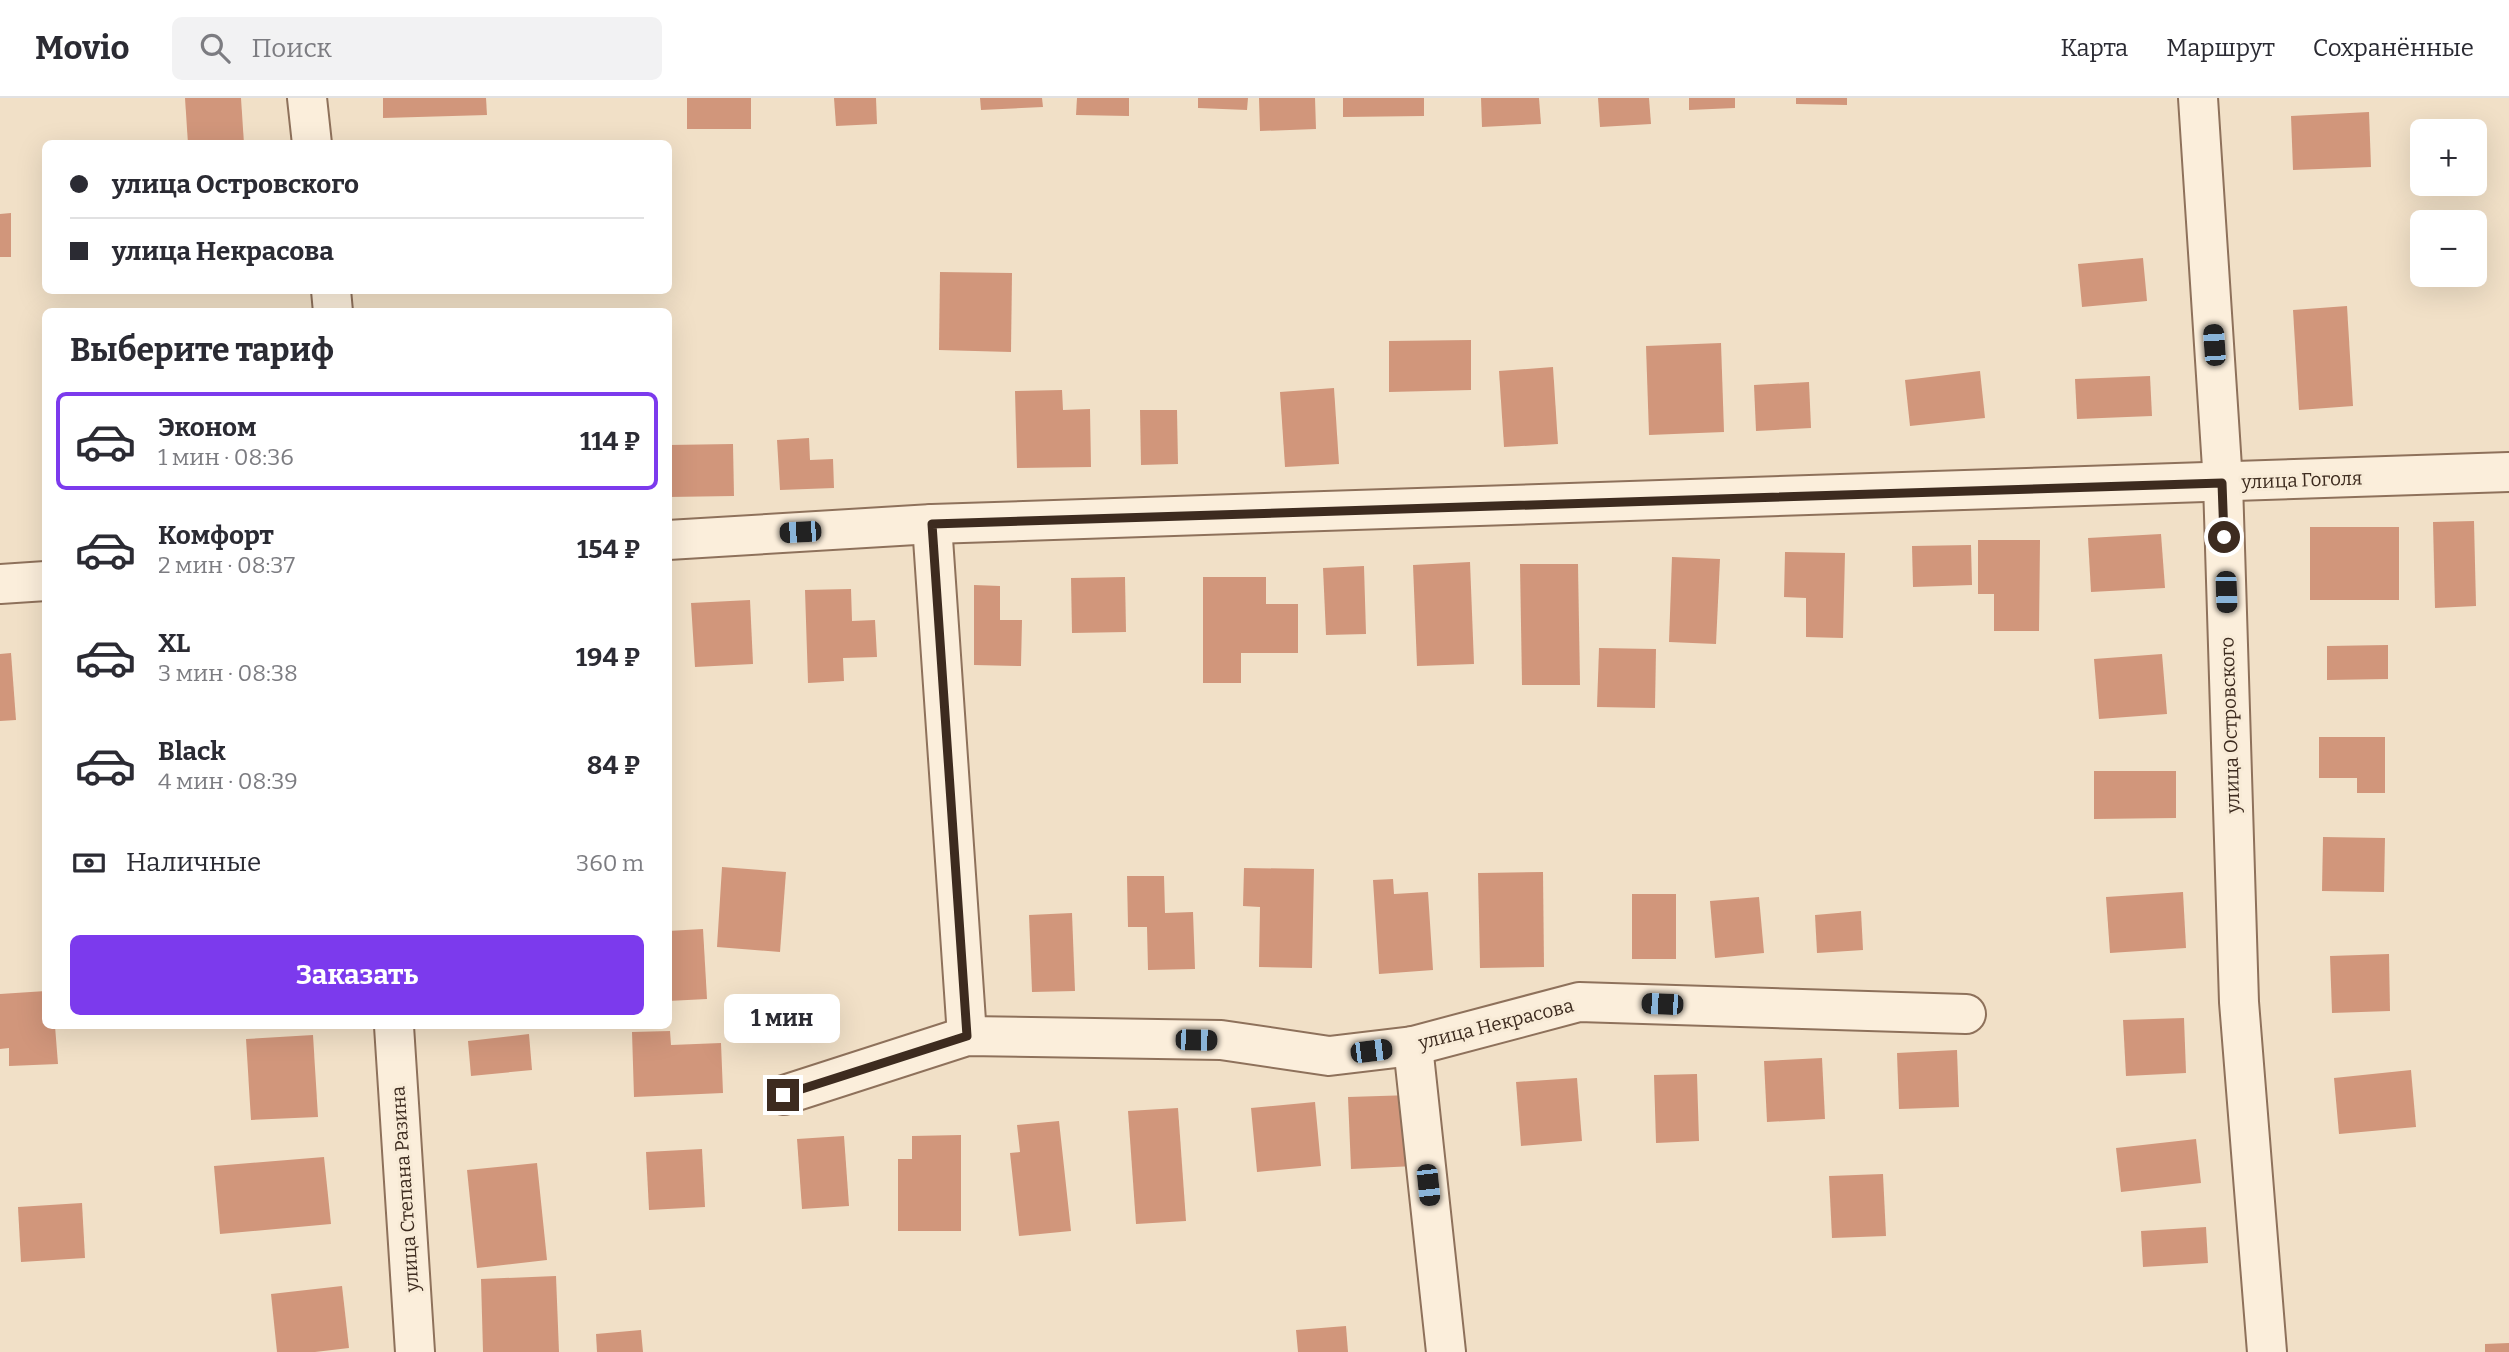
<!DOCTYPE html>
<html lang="ru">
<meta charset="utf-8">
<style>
:root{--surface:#fff;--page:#f2f2f3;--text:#2b2b33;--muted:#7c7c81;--line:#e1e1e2;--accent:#7c3aed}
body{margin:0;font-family:Bitter,serif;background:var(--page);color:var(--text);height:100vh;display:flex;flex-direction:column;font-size:26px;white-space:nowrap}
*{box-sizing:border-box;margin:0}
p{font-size:23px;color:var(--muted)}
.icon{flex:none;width:38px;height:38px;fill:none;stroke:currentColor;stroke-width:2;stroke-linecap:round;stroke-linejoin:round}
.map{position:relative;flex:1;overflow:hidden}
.drawer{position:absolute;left:42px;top:210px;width:630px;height:721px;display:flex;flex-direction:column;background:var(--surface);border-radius:10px;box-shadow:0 7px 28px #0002}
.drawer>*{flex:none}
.guide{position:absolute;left:42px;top:42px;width:630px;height:154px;border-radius:10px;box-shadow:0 7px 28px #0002;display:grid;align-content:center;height:154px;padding:0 28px;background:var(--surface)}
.controls{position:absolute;left:2410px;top:21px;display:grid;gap:14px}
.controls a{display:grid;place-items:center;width:77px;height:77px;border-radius:10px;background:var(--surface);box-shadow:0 7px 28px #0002;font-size:35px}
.end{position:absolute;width:32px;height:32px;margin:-16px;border:9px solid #3d2b1f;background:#fff;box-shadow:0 0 0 4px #fff}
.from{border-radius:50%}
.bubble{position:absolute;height:49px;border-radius:10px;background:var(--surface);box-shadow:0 7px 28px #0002;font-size:23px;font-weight:700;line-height:49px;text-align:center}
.car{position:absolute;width:21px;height:42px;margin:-21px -10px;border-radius:9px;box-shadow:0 0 5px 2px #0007;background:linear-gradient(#222 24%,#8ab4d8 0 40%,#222 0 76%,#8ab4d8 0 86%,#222 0)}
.guide b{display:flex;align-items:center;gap:24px;height:66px;font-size:26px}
.guide b+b{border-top:2px solid var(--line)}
.guide i{width:18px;height:18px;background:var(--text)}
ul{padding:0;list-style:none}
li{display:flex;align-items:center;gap:21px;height:98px;margin:0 14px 10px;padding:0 14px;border:4px solid transparent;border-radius:10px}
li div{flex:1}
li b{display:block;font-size:26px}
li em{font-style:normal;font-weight:700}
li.on{border-color:var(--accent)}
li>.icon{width:63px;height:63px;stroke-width:1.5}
h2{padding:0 28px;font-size:32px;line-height:84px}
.pay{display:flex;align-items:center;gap:18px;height:77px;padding:0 28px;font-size:26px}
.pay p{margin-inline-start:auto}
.action{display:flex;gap:14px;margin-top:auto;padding:14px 28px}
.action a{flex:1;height:80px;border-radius:10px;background:var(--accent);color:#fff;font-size:28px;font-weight:700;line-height:80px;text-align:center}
header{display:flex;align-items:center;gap:42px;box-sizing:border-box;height:98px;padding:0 35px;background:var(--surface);border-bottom:2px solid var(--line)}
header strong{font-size:33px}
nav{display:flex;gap:38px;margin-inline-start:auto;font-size:24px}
.search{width:490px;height:63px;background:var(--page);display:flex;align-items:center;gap:18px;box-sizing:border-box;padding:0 24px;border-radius:10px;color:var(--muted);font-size:26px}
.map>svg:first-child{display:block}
.building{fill:#d1967b}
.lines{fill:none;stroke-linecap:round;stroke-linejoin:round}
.minor-casing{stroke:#8e715b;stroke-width:42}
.minor{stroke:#fbeedb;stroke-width:38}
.route{stroke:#3d2b1f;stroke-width:9}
.labels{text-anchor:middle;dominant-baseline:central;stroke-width:6;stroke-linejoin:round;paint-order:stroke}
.street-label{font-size:19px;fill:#3d2b1f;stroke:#f8ebd7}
</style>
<header>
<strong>Movio</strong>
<div class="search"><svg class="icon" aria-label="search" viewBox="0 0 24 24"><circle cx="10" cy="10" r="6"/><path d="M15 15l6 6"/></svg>Поиск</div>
<nav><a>Карта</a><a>Маршрут</a><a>Сохранённые</a></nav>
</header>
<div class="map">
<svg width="2509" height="1254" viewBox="0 0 2509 1254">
<rect width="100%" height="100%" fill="#f1e0c7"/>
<g class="building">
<polygon points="185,0 241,0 244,46 188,46"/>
<polygon points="383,0 486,0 487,17 383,20"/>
<rect x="687" y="0" width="64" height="31"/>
<polygon points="834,0 876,0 877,26 836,28"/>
<polygon points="980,0 1042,0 1043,9 981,12"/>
<polygon points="1077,0 1129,0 1129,18 1076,17"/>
<polygon points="1198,0 1248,0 1247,12 1198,10"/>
<polygon points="1259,0 1315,0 1316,31 1260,33"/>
<polygon points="1343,0 1424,0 1424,18 1343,19"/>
<polygon points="1481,0 1539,0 1541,26 1482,29"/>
<polygon points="1598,0 1649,0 1651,26 1600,29"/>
<polygon points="1689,0 1735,0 1735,10 1689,12"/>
<polygon points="1796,0 1847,0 1847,7 1796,6"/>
<polygon points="2369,14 2371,69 2293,72 2291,18"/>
<polygon points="11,115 11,159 0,159 0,116"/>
<polygon points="2143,160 2147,203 2082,209 2078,166"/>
<polygon points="940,174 1012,175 1011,254 939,252"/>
<polygon points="2347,208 2353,308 2299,312 2293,212"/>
<polygon points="1471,242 1471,292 1389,294 1389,243"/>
<polygon points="1721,245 1724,334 1649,337 1646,248"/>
<polygon points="1553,269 1558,346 1504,349 1499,273"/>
<polygon points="1980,273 1985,320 1910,328 1905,282"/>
<polygon points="2150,278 2152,318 2077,321 2075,281"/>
<polygon points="1809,284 1811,330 1756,333 1754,287"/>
<polygon points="1334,290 1339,366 1285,369 1280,294"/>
<polygon points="1062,292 1063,312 1090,311 1091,369 1017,370 1015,293"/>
<polygon points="1140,312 1177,312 1178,366 1141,367"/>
<polygon points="809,340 810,362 833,361 834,390 780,392 777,342"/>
<polygon points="733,346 734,398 668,399 668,347"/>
<polygon points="2474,423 2476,508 2435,510 2433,424"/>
<rect x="2310" y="429" width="89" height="73"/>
<polygon points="2161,436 2165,490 2091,494 2088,440"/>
<polygon points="1978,442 2040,442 2039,533 1994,533 1994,496 1978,496"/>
<polygon points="1971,447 1972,487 1913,489 1912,448"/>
<polygon points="1785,454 1845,455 1843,540 1806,539 1806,500 1784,499"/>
<polygon points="1672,459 1720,461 1716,546 1669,544"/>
<polygon points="1470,464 1474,566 1417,568 1413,467"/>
<polygon points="1520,466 1578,466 1580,587 1522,587"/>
<polygon points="1364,468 1366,536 1326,537 1323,470"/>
<polygon points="1125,479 1126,534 1072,535 1071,480"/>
<polygon points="1203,479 1266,479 1266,506 1298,506 1298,555 1241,555 1241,585 1203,585"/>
<polygon points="974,487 1000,488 1000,522 1022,522 1021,568 974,567"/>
<polygon points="851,491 852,523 875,522 877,559 843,560 844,583 808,585 805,492"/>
<polygon points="750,502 753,566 695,569 691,505"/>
<polygon points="2388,547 2388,581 2327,582 2327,548"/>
<polygon points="1599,550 1656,551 1655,610 1597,609"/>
<polygon points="11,555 16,622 0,623 0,556"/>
<polygon points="2162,556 2167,616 2099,621 2094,561"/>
<polygon points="2319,639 2385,639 2385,695 2357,695 2357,680 2319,680"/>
<polygon points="2094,673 2176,673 2176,720 2094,721"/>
<polygon points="2323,739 2385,740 2384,794 2322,793"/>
<polygon points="722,769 786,774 780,854 717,849"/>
<polygon points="1244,770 1314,771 1312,870 1259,869 1260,809 1243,808"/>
<polygon points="1543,774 1544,869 1480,870 1478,775"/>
<polygon points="1127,778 1164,778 1165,815 1193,814 1195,871 1148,872 1147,829 1128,829"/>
<polygon points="1393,781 1394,796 1428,794 1433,872 1379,876 1373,782"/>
<polygon points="2183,794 2186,850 2110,855 2106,799"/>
<rect x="1632" y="796" width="44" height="65"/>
<polygon points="1759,799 1764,855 1715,860 1710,803"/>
<polygon points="1861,813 1863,852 1817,855 1815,817"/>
<polygon points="1072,815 1075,893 1032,894 1029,817"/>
<polygon points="703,831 707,901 668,903 668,833"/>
<polygon points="2389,856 2390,913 2332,915 2330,858"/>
<polygon points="46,893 46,928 55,928 58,966 9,968 9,950 0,951 0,896"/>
<polygon points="2184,920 2186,975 2126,978 2123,922"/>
<polygon points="670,933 671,947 721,945 723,995 634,999 632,934"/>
<polygon points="529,936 532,972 471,978 468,943"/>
<polygon points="313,937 318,1019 251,1022 246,941"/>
<polygon points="1957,952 1959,1009 1899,1011 1897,955"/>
<polygon points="1822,960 1825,1021 1767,1024 1764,963"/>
<polygon points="2411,972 2416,1029 2339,1036 2334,980"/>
<polygon points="1697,976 1699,1043 1656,1045 1654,977"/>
<polygon points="1577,980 1582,1043 1521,1048 1516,984"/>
<polygon points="1412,997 1415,1068 1351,1071 1348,999"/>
<polygon points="1315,1004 1321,1068 1257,1074 1251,1010"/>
<polygon points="1178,1010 1186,1123 1136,1126 1128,1013"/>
<polygon points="1059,1023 1071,1133 1019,1138 1010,1055 1020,1054 1017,1027"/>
<polygon points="961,1037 961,1133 898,1133 898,1061 912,1061 912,1038"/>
<polygon points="844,1038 849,1108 802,1111 797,1041"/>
<polygon points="2196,1041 2201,1085 2121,1094 2116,1050"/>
<polygon points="702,1051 705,1109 649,1112 646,1054"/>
<polygon points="324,1059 331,1126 220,1136 214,1068"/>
<polygon points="537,1065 547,1162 477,1170 467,1072"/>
<polygon points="1883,1076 1886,1138 1832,1140 1829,1078"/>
<polygon points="82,1105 85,1160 21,1164 18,1109"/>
<polygon points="2206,1129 2208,1165 2143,1169 2141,1133"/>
<polygon points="556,1178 559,1254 483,1254 481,1181"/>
<polygon points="342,1188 349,1250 315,1254 277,1254 271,1196"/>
<polygon points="1346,1228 1348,1254 1298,1254 1296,1232"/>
<polygon points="641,1232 643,1254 597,1254 596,1236"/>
<polygon points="2509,1245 2509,1254 2485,1254 2485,1246"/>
</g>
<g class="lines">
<defs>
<g id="minor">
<polyline points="307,0 312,46"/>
<polyline points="2198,0 2223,385 2239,904 2267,1254"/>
<polyline points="331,192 333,214"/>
<polyline points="932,426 967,938"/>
<polyline points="668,442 932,426 2509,374"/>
<polyline points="0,486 46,483"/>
<polyline points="394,928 415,1254"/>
<polyline points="1413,948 1446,1254"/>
<polyline points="784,997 967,938 1221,942 1329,958 1413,948 1579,904 1966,916"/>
</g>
</defs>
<use href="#minor" class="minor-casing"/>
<use href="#minor" class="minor"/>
</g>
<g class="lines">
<polyline class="route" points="783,997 967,938 932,426 2222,385 2224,439"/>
</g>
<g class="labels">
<g class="street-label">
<text transform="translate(2302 382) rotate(-2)">улица Гоголя</text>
<text transform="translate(2230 627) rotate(-92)">улица Островского</text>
<text transform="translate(1496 926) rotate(-14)">улица Некрасова</text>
<text transform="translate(405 1091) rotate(-94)">улица Степана Разина</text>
</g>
</g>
</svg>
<div class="controls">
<a>+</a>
<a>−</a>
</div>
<i class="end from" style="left:2224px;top:439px"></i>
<i class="end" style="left:783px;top:997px"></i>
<div class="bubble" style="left:724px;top:896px;width:116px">1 мин</div>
<i class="car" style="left:2214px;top:247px;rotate:356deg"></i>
<i class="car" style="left:800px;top:434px;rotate:267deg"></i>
<i class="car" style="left:2226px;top:494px;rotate:178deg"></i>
<i class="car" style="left:1662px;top:906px;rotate:272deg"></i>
<i class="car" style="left:1196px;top:942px;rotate:91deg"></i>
<i class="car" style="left:1371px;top:953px;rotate:83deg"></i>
<i class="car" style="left:1428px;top:1087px;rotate:174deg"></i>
<div class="guide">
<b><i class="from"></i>улица Островского</b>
<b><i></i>улица Некрасова</b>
</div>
<section class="drawer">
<h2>Выберите тариф</h2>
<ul>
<li class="on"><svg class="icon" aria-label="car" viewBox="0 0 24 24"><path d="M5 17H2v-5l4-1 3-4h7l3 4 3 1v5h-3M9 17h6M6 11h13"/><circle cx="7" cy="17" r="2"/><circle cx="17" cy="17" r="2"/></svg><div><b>Эконом</b><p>1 мин · 08:36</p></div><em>114 ₽</em></li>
<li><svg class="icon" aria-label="car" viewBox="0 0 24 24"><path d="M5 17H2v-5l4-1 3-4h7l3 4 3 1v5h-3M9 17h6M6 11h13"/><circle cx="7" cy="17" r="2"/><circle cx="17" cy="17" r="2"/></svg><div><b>Комфорт</b><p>2 мин · 08:37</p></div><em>154 ₽</em></li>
<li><svg class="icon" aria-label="car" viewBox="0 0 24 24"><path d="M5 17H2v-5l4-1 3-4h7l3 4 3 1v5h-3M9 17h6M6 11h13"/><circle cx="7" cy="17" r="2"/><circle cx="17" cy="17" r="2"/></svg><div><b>XL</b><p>3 мин · 08:38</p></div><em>194 ₽</em></li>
<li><svg class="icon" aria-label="car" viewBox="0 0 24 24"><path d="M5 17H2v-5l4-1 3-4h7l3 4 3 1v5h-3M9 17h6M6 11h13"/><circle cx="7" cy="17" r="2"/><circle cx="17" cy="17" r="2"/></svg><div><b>Black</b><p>4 мин · 08:39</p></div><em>84 ₽</em></li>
</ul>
<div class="pay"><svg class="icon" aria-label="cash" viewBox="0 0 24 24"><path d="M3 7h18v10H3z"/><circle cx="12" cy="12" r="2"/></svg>Наличные<p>360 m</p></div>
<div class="action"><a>Заказать</a></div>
</section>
</div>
